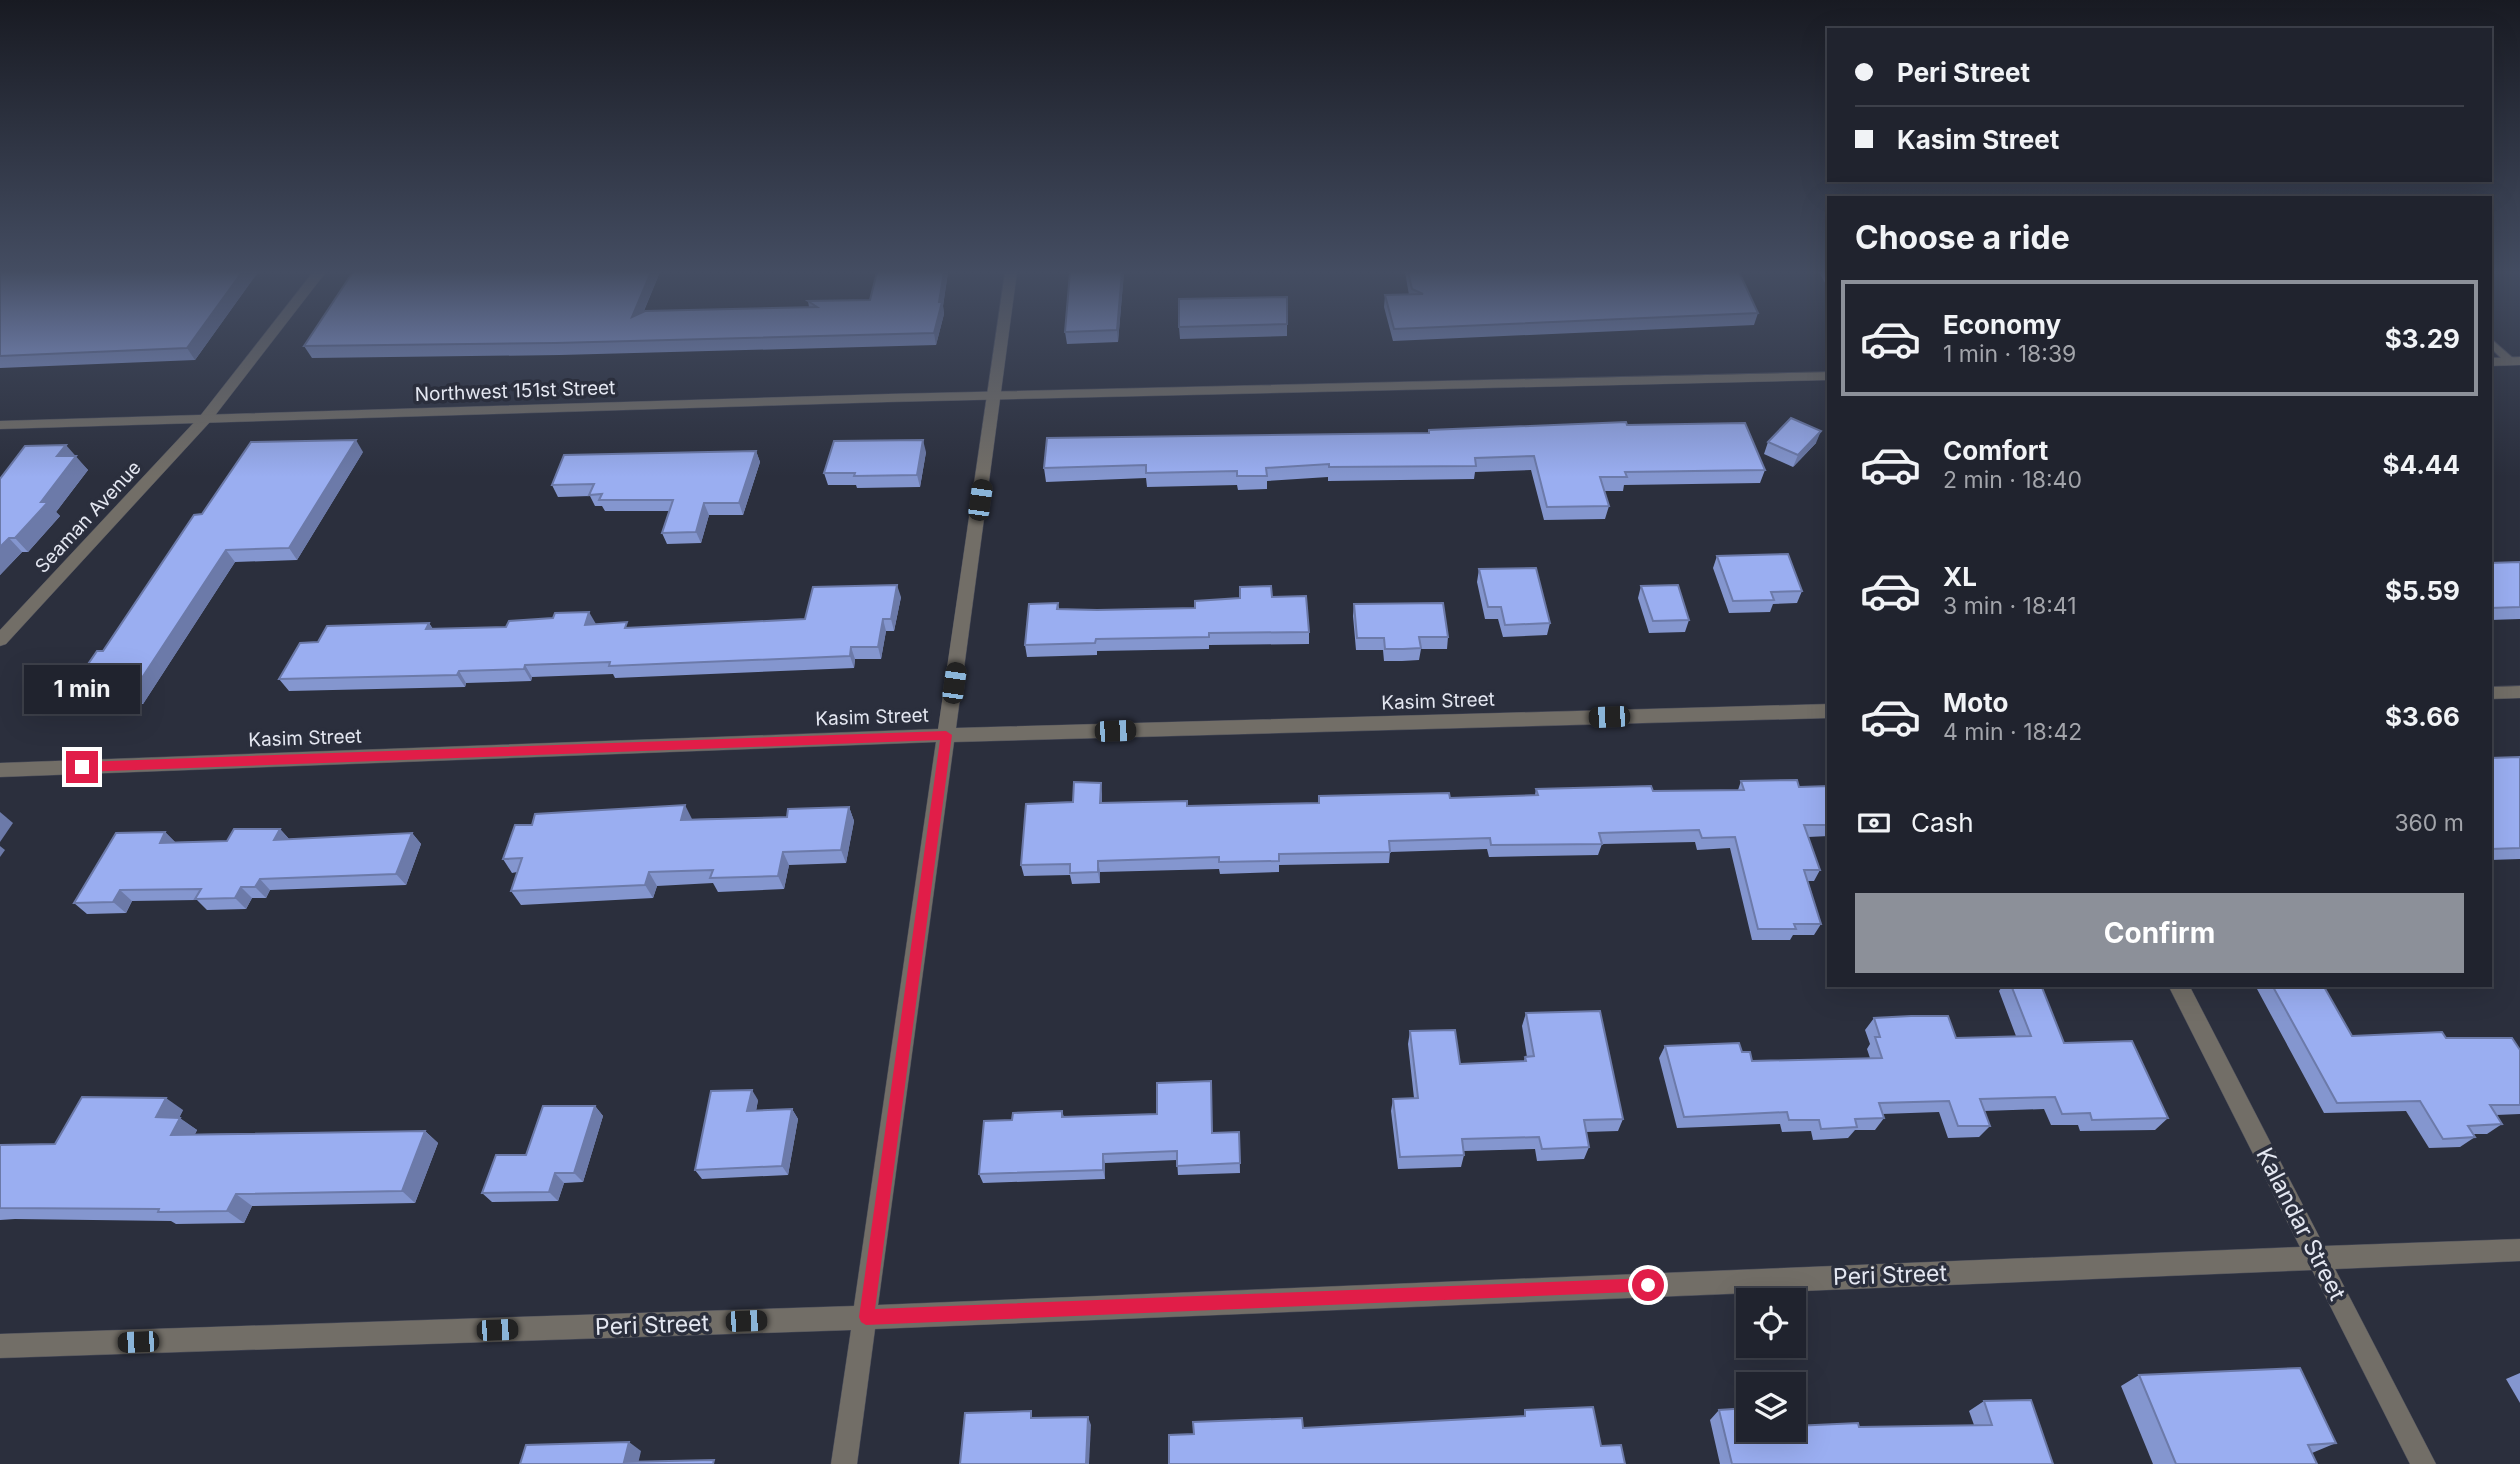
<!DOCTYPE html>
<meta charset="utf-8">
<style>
:root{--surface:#20232e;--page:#282b36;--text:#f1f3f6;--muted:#a2a4aa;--line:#3d404a;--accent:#8c9099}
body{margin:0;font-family:Inter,sans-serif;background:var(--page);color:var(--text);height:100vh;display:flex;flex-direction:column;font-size:26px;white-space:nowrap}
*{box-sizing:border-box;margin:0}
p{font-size:23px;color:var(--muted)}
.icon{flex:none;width:38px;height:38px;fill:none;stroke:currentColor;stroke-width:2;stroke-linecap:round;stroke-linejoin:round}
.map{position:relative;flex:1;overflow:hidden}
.details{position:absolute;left:1827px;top:196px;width:665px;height:791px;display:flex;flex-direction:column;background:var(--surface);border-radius:0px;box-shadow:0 7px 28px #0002,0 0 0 2px var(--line)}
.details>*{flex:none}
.guide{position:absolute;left:1827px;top:28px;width:665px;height:154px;border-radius:0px;box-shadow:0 7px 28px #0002,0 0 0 2px var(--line);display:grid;align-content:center;height:154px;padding:0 28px;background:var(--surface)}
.controls{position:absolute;left:1736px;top:1288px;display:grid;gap:14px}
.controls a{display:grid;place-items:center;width:70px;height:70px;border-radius:0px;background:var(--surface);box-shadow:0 7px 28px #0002,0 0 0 2px var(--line);font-size:35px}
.end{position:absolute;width:32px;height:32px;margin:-16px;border:9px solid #e11d48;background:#fff;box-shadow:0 0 0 4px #fff}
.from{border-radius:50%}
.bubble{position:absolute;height:49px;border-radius:0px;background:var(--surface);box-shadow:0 7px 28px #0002,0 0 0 2px var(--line);font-size:23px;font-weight:700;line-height:49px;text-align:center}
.car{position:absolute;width:21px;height:42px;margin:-21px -10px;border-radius:9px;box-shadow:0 0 5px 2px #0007;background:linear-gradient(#222 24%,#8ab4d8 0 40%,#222 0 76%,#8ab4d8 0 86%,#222 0)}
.guide b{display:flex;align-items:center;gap:24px;height:66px;font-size:26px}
.guide b+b{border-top:2px solid var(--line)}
.guide i{width:18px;height:18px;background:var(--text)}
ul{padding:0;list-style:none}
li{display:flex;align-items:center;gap:21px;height:116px;margin:0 14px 10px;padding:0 14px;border:4px solid transparent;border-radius:0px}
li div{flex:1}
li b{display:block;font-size:26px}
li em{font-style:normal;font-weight:700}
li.current{border-color:var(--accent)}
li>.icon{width:63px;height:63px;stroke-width:1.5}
h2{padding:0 28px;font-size:32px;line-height:84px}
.pay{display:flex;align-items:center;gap:18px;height:77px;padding:0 28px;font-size:26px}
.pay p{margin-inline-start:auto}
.cta{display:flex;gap:14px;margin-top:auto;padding:14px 28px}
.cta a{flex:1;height:80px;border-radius:0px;background:var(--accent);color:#fff;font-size:28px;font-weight:700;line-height:80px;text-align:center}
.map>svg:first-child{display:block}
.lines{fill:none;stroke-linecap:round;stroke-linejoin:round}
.service-casing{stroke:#494c5a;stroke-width:2}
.minor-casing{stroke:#494c5a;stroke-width:1}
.tertiary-casing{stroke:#494c5a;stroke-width:1}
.service{fill:#726e67;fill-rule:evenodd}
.minor{fill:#726e67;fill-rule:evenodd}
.tertiary{fill:#726e67;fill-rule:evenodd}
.wall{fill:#8496cf}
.shaded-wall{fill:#6c7aa9}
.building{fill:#9aaef1;stroke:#6c7aa9;stroke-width:2}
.route{fill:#e11d48}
.labels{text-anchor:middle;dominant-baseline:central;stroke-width:7;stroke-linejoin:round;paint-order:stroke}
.street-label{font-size:19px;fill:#e4e7f1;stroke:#2b2f3d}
.near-street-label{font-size:23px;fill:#e4e7f1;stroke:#2b2f3d}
</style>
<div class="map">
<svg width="2520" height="1464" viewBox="0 0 2520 1464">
<rect width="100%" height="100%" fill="#2b2f3d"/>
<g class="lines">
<defs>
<polygon id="service" points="2490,338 2514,359 2514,363 2506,363 2490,347"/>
<g id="minor">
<polygon points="313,272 326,272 210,422 6,644 0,646 0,630 200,416"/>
<polygon points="1005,272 1017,272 956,728 1829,704 1829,718 954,742 878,1305 2300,1247 2168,985 2189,985 2324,1246 2520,1239 2520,1261 2335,1269 2436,1464 2410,1464 2312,1270 875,1329 857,1464 831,1464 851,1330 0,1358 0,1334 854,1306 936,742 0,777 0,763 938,729"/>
<polygon points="2520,686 2520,698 2490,699 2490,687"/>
</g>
<g id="tertiary">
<polygon points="2520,357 2520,365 2490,366 2490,358"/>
<polygon points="1829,372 1829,380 888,402 0,429 0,421 888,394"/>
</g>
</defs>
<use href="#service" class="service-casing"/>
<use href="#minor" class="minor-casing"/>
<use href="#tertiary" class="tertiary-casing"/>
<use href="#service" class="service"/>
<use href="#minor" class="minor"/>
<use href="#tertiary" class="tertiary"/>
</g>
<g class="wall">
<polygon points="0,272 258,272 195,360 0,368"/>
<polygon points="353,272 660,272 644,311 809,307 808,301 870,300 877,272 948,272 943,306 944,314 936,345 560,355 312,358 304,346"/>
<polygon points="1124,272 1118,342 1067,344 1065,332"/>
<polygon points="1405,272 1739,272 1758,313 1754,325 1393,341 1384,307 1385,295 1409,295"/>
<polygon points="1819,272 1829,272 1829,290"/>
<polygon points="1287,297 1287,336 1180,339 1179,327"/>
<polygon points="1627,425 1765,470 1760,483 1624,485 1623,491 1604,491 1609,506 1605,519 1544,520 1531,470 1475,472 1474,479 1328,481 1328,477 1267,481 1267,489 1238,490 1237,485 1147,487 1146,478 1046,482 1044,468 1428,433 1429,430"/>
<polygon points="1768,442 1816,443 1793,467 1764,454"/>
<polygon points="756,451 760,462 743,515 709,515 701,543 667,544 662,533 670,511 605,511 602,506 595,506 590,496 558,497 552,485"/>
<polygon points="363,452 297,560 235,562 143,704 78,707 67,695 103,651 202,514"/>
<polygon points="926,452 920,487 857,488 856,485 828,485 824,473"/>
<polygon points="74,456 88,470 56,512 60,516 28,552 22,552 0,575 0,479"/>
<polygon points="1717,556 1802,591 1797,603 1773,604 1770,612 1729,613 1713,568"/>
<polygon points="2520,562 2520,619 2490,620 2490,563"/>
<polygon points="1479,569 1550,623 1547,635 1503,637 1498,619 1485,619 1477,582"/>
<polygon points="1641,586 1689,620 1685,632 1649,633 1638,598"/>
<polygon points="901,597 894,631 886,631 881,659 855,659 854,668 615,678 613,674 532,677 531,681 466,683 465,687 289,691 279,679 318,642 429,623 433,629 596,624 630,628 805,619"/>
<polygon points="1272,597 1309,632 1309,644 1209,645 1209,649 1097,651 1097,655 1027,657 1025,645 1058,603 1059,609 1097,610 1195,608"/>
<polygon points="1354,604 1448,637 1447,649 1421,649 1419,660 1402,661 1384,661 1383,650 1356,650 1353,616"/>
<polygon points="2520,757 2520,859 2490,860 2490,758"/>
<polygon points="1741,781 1799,787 1829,786 1829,836 1808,837 1820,870 1814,881 1808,881 1821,924 1814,935 1793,935 1790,940 1752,940 1730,848 1697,850 1695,842 1602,844 1598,855 1489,857 1487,849 1390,852 1389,863 1279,865 1279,872 1220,874 1219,869 1100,872 1100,883 1072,884 1070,875 1024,876 1021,865 1073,802 1102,794 1102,803 1187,806 1318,803 1319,796 1450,798 1535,795 1536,789 1653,791 1738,790"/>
<polygon points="849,807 854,821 846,863 789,865 784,889 718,892 713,883 657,886 653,898 521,905 511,891 517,872 512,873 503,859 692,819 787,817"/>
<polygon points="280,829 289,839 412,833 421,844 406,885 270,890 266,898 252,898 246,909 207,910 197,900 132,901 126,913 87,914 74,903 165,832 175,842 227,841"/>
<polygon points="2003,985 2041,985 2064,1043 2168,1118 2155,1130 2080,1131 2078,1125 2051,1125 2044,1109 1984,1111 1990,1126 1979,1137 1948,1138 1939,1112 1882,1114 1884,1118 1875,1130 1855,1130 1848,1138 1813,1140 1811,1131 1782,1132 1780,1124 1677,1128 1659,1058 1665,1046 1742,1052 1752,1061 1870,1058 1867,1049 1870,1044 1865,1030 1874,1018 1956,1038 2016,1036 1999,991"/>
<polygon points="2261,985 2323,985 2352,1036 2446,1038 2520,1050 2520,1114 2496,1115 2502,1124 2487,1134 2474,1134 2475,1137 2460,1147 2429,1148 2406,1111 2324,1113 2257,989"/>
<polygon points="1526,1013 1623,1119 1618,1131 1586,1132 1589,1147 1584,1159 1537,1161 1535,1149 1464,1151 1464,1155 1461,1167 1398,1169 1391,1111 1393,1099 1414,1098 1408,1044 1410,1031 1460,1064 1524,1061 1525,1057 1527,1057 1522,1026"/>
<polygon points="758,1100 756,1111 792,1109 798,1119 788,1175 702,1179 695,1170"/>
<polygon points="595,1106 603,1116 583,1182 564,1183 558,1201 492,1202 482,1193 526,1155"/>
<polygon points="183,1110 179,1118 197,1130 195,1134 425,1131 438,1143 415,1203 252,1206 244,1223 176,1224 171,1221 15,1219 0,1220 0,1145 55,1144"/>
<polygon points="1062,1111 1064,1117 1213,1133 1239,1132 1240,1173 1178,1175 1177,1160 1105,1163 1105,1179 983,1183 979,1174 1012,1120"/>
<polygon points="2520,1373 2520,1403 2506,1379"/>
<polygon points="2139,1375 2336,1443 2312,1453 2317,1464 2153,1464 2121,1386"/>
<polygon points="1984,1401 2053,1464 1720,1464 1710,1420 1719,1410 1748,1430 1859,1427 1974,1425 1969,1411"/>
</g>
<g class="shaded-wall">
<polygon points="242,272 258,272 195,360 187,348"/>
<polygon points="651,272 660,272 636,329 632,317"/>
<polygon points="944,272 948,272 943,306 944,314 936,345 934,333"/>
<polygon points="1122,272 1124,272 1118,342 1117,330"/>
<polygon points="1821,431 1816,443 1793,467 1798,455"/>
<polygon points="356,440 363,452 297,560 289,548"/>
<polygon points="923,440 926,452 920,487 917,475"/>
<polygon points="66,445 88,470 56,512 60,516 28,552 15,538 41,502 57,456"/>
<polygon points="756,451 760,462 743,515 739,503"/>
<polygon points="704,503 709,515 701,543 696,532"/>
<polygon points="9,538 22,552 0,575 0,547"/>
<polygon points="226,550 235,562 143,704 132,693"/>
<polygon points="897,585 901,597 894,631 891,619"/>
<polygon points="589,612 596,624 585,625"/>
<polygon points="883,619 886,631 881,659 878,647"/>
<polygon points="429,623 436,635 426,629"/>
<polygon points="851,647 855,659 854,668 850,656"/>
<polygon points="525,665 532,677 531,681 524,669"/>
<polygon points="459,671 466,683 465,687 457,675"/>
<polygon points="1101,783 1102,794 1102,814 1100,803"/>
<polygon points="685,805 692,819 688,834 681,820"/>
<polygon points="849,807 854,821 846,863 841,850"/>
<polygon points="0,812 13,823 0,842"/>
<polygon points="280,829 290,840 274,840"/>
<polygon points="165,832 177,844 160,843"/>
<polygon points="412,833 421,844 406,885 396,874"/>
<polygon points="0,846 5,850 0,857"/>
<polygon points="783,852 789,865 784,889 778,876"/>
<polygon points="1098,861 1100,872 1100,883 1098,872"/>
<polygon points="649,872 657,886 653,898 645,885"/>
<polygon points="260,879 270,890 266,898 255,887"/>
<polygon points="241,887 252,898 246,909 235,898"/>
<polygon points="120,890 132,901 126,913 113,902"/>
<polygon points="752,1090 758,1100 754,1121 747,1111"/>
<polygon points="166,1098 183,1110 173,1130 156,1117"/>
<polygon points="595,1106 603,1116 583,1182 574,1173"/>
<polygon points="792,1109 798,1119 788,1175 782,1166"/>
<polygon points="180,1118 197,1130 188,1147 171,1135"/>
<polygon points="425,1131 438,1143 415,1203 402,1191"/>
<polygon points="1103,1154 1105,1163 1105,1179 1103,1170"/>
<polygon points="555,1173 564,1183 558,1201 549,1192"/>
<polygon points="236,1194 252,1206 244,1223 227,1211"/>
<polygon points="1088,1417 1091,1425 1089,1464 1086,1464"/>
<polygon points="629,1442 641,1451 638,1464 624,1462"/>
</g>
<g class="building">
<polygon points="0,272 242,272 187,348 0,356"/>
<polygon points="353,272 651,272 632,317 645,311 817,307 808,301 870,300 877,272 944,272 939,302 942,302 934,333 555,343 304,346"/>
<polygon points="1070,272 1122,272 1117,330 1065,332"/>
<polygon points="1408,272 1739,272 1758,313 1394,329 1385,295 1423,294 1412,289"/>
<polygon points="1287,297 1287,324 1179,327 1179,299"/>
<polygon points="1791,418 1821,431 1798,455 1768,442"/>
<polygon points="1626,422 1627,425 1745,423 1765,470 1625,472 1627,477 1600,477 1609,506 1547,507 1534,456 1475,458 1476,466 1329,467 1329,464 1266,468 1267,476 1237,476 1237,471 1146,473 1146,465 1044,468 1047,438 1429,433 1429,430"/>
<polygon points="356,440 289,548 226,550 132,693 67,695 97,651 103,651 194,515 202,514 251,442"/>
<polygon points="923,440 917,475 854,476 855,473 824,473 834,441"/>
<polygon points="66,445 57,456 76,456 41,502 48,502 15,538 9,538 0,547 0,479 25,446"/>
<polygon points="756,451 739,503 704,503 696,532 662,533 673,500 599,500 602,494 589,495 594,484 552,485 564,455"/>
<polygon points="1788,554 1802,591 1771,592 1774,600 1733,601 1717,556"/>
<polygon points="2520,562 2520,607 2490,608 2490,563"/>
<polygon points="1536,568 1550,623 1505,625 1501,607 1488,607 1479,569"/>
<polygon points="897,585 891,619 883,619 878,647 851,647 850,656 609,666 610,662 525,665 524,669 459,671 457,675 279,679 300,643 318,642 327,626 429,623 426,629 506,627 509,621 553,618 555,613 589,612 585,625 627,622 625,628 805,619 813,587"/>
<polygon points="1678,585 1689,620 1653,621 1641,586"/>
<polygon points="1271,586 1272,597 1306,596 1309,632 1209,633 1209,637 1096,639 1095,643 1025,645 1029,604 1058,603 1057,609 1097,610 1195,608 1195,601 1240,598 1240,587"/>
<polygon points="1443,603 1448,637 1419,637 1421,648 1403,649 1385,649 1384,638 1357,638 1354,604"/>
<polygon points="2520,757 2520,848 2490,849 2490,758"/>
<polygon points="1797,780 1799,787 1829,786 1829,825 1804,825 1820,870 1804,870 1821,924 1794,924 1796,929 1758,929 1735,837 1702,838 1699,830 1599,833 1602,844 1491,845 1490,838 1389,841 1390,852 1279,854 1279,861 1219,862 1219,857 1098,861 1098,872 1070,873 1070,864 1021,865 1026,804 1073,802 1074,782 1101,783 1100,803 1187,801 1187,806 1319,803 1319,796 1449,793 1450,798 1538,795 1536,789 1651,786 1653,791 1744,790 1741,781"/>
<polygon points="685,805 681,820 787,817 788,809 849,807 841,850 783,852 778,876 710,878 713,870 649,872 645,885 511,891 522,858 503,859 515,825 532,825 535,814"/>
<polygon points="234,829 280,829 274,840 412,833 396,874 260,879 255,887 241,887 235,898 195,899 201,889 120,890 113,902 74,903 116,833 165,832 160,843 227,841"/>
<polygon points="2011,985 2041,985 2064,1043 2132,1041 2168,1118 2092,1120 2090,1113 2062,1114 2055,1097 1980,1099 1990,1126 1958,1126 1949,1101 1879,1103 1884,1118 1855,1119 1857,1127 1821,1129 1819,1120 1789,1120 1787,1112 1684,1117 1665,1046 1739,1043 1742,1052 1750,1052 1752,1061 1882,1058 1875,1037 1880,1037 1874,1018 1911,1016 1948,1016 1956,1038 2031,1036"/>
<polygon points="2272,985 2323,985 2352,1036 2442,1032 2446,1038 2512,1038 2520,1050 2520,1105 2490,1105 2502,1124 2468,1126 2475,1137 2443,1139 2420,1101 2337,1103"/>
<polygon points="1600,1011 1623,1119 1584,1120 1589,1147 1542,1149 1539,1137 1462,1139 1464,1155 1400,1157 1393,1099 1418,1098 1410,1031 1455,1030 1460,1064 1526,1061 1525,1057 1534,1056 1526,1013"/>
<polygon points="1211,1081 1212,1133 1239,1132 1240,1163 1177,1166 1177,1151 1103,1154 1103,1170 979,1174 984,1121 1012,1120 1013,1113 1037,1112 1062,1111 1062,1117 1157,1114 1157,1083"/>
<polygon points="752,1090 747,1111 792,1109 782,1166 695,1170 711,1091"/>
<polygon points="82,1097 166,1098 156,1117 180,1118 171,1135 425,1131 402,1191 236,1194 227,1211 158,1212 159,1209 0,1208 0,1145 55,1144"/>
<polygon points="543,1106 595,1106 574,1173 555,1173 549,1192 482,1193 496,1155 526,1155"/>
<polygon points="2300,1368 2336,1443 2308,1445 2317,1464 2176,1464 2139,1375"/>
<polygon points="2031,1400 2053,1464 1732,1464 1719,1410 1748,1408 1748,1430 1794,1430 1794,1426 1858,1423 1859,1427 1992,1425 1984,1401"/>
<polygon points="1593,1407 1601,1446 1621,1445 1625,1464 1169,1464 1169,1435 1194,1434 1193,1422 1302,1418 1303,1428 1525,1416 1525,1410"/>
<polygon points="1031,1411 1031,1418 1088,1417 1086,1464 960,1464 965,1413"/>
<polygon points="629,1442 624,1462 714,1460 713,1464 520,1464 526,1445"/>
</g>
<linearGradient id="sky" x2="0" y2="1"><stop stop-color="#181a22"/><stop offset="0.57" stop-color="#444d62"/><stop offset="1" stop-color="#444d62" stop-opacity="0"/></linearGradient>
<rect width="2520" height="477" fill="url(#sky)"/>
<polygon class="route" points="946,731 952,735 875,1309 1648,1278 1654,1280 1654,1291 866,1325 861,1322 859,1317 940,740 82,772 77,767 82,762"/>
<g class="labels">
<g class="street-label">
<text transform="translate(515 391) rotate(-2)">Northwest 151st Street</text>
<text transform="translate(88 517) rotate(-47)">Seaman Avenue</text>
<text transform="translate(1438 701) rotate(-2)">Kasim Street</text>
<text transform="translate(872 717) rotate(-2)">Kasim Street</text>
<text transform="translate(305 738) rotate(-2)">Kasim Street</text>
</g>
<g class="near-street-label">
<text transform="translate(2301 1224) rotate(63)">Kalandar Street</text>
<text transform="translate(1890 1275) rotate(-2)">Peri Street</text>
<text transform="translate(652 1325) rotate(-2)">Peri Street</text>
</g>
</g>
</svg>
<div class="controls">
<a><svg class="icon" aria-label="locate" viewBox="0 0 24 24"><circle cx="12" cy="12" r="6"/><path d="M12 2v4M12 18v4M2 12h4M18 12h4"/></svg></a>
<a><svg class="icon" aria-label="layers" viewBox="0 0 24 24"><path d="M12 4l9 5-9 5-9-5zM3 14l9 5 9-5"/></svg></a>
</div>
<i class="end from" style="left:1648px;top:1285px"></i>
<i class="end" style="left:82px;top:767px"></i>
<div class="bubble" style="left:24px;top:665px;width:116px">1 min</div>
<i class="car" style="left:980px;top:500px;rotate:8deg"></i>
<i class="car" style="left:954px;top:683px;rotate:8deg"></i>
<i class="car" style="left:1609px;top:717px;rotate:268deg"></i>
<i class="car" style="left:1115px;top:731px;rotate:88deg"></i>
<i class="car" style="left:746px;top:1321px;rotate:88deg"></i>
<i class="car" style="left:497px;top:1330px;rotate:88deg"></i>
<i class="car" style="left:138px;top:1342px;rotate:268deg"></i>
<div class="guide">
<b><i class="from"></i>Peri Street</b>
<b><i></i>Kasim Street</b>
</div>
<section class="details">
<h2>Choose a ride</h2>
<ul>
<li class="current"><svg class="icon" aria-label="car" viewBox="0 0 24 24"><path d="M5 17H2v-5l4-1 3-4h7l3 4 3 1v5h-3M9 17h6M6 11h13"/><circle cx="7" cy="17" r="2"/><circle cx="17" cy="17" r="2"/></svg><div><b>Economy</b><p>1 min · 18:39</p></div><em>$3.29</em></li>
<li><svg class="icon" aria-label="car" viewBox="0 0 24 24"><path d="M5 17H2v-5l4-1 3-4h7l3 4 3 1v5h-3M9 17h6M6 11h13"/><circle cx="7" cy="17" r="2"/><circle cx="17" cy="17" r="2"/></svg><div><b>Comfort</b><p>2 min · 18:40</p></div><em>$4.44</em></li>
<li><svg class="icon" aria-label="car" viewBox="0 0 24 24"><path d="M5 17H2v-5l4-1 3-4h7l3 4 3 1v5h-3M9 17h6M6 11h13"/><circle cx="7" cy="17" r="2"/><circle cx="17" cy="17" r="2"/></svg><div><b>XL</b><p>3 min · 18:41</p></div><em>$5.59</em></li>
<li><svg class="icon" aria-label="car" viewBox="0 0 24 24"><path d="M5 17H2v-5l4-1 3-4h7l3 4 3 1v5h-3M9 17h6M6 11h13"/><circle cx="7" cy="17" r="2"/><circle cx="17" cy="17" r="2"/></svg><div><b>Moto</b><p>4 min · 18:42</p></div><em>$3.66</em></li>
</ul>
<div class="pay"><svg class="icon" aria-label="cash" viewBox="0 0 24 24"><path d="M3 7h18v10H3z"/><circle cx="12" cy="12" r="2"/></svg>Cash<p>360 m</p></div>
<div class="cta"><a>Confirm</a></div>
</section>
</div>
